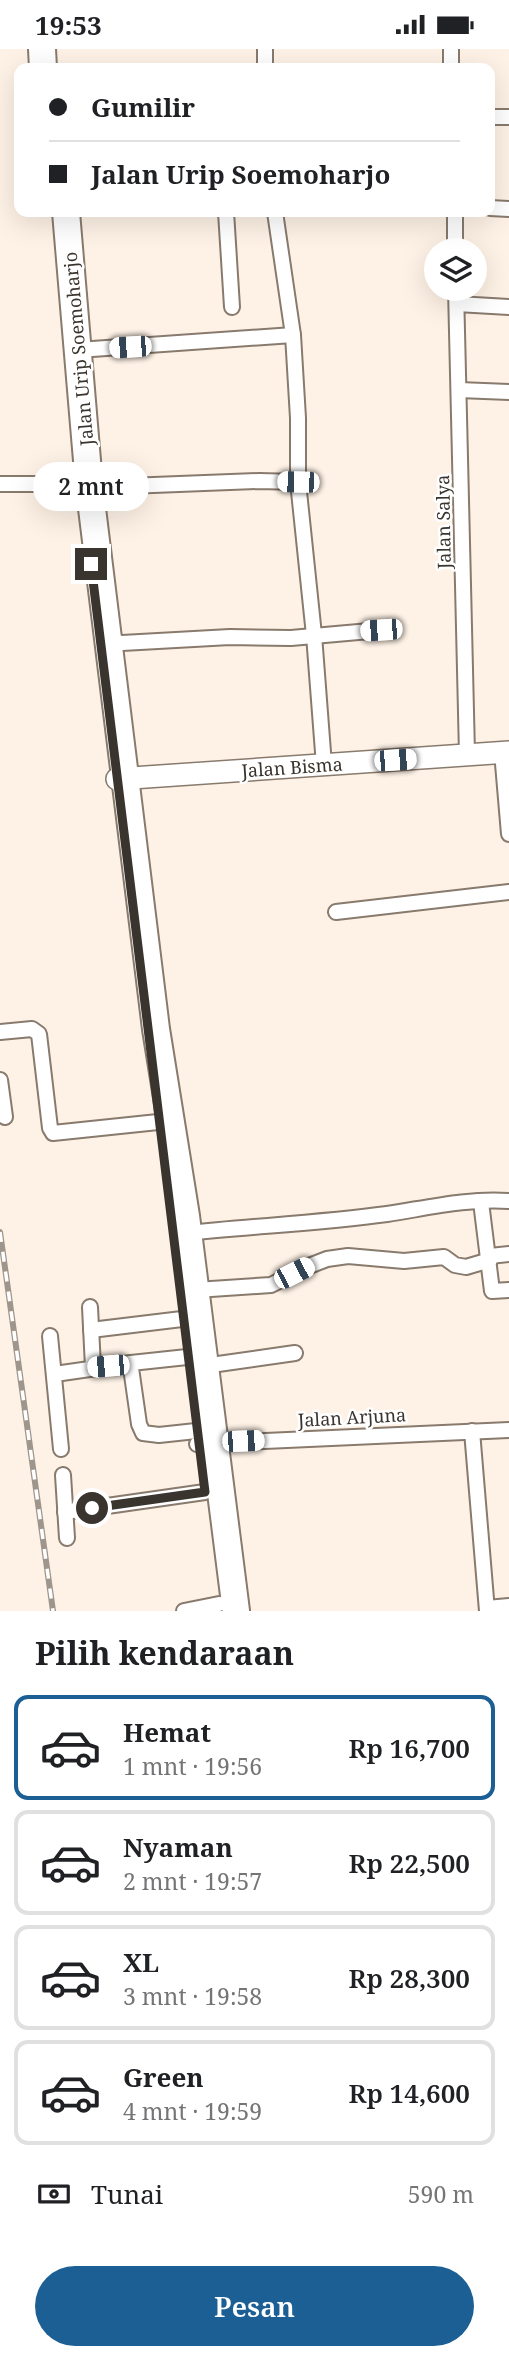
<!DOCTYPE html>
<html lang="id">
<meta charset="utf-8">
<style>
:root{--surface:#fff;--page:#f6f6f6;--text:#202124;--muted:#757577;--line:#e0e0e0;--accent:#1b5f94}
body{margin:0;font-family:"Noto Serif",serif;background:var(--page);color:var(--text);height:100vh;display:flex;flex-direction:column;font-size:26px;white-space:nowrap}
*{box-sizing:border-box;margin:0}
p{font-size:23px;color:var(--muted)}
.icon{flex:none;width:38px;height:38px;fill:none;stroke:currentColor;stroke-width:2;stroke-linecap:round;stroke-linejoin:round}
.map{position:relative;height:1562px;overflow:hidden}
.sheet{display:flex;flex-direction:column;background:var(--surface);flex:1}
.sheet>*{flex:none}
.top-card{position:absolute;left:14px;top:14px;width:481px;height:154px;border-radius:14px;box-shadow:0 7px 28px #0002;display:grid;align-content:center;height:154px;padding:0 35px;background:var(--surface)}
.buttons{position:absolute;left:424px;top:189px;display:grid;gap:14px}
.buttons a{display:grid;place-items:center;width:63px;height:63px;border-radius:50%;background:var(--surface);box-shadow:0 7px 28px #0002;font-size:35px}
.end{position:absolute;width:32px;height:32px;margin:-16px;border:9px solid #3a342e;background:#fff;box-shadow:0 0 0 4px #fff}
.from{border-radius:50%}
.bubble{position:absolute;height:49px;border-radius:24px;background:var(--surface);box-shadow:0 7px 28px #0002;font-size:23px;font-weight:600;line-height:49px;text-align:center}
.car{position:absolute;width:21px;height:42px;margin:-21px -10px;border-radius:9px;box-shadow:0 0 5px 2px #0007;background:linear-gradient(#fff 24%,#345 0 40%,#fff 0 76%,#345 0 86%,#fff 0)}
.top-card b{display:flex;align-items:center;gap:24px;height:66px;font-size:26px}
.top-card b+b{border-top:2px solid var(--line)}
.top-card i{width:18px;height:18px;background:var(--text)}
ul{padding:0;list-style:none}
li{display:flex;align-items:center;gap:21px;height:105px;margin:0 14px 10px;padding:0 21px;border:4px solid var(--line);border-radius:14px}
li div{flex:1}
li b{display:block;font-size:26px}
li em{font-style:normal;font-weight:600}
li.active{border-color:var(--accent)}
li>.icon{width:63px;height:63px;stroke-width:1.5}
h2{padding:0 35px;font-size:32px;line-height:84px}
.pay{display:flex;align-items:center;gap:18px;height:77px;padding:0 35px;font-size:26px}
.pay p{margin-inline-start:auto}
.cta{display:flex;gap:14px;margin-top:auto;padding:14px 35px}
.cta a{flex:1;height:80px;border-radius:42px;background:var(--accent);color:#fff;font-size:28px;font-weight:600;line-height:80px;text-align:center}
.status{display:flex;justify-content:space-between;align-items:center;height:49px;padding:0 35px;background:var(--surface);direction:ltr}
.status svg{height:19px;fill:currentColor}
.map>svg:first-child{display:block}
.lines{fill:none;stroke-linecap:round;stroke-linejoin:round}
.street-casing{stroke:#887a6d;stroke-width:18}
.secondary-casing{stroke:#887a6d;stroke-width:24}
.highway-casing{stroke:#887a6d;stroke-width:30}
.street{stroke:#fff;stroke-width:14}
.secondary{stroke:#fff;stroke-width:21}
.highway{stroke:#fff;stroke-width:26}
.rail-casing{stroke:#9e958c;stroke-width:6}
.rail{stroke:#fff;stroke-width:3.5;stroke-dasharray:10;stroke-linecap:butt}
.route{stroke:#3a342e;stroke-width:9}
.labels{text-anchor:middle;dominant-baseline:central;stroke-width:5;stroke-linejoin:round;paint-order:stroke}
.street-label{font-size:18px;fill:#3a342e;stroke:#fff}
</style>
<div class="status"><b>19:53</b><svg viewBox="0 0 49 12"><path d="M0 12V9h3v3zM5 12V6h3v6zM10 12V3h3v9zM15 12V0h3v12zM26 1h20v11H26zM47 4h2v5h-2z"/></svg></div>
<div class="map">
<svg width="509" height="1562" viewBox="0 0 509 1562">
<rect width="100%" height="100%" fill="#fef2e6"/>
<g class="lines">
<defs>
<g id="street">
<polyline points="265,0 265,19"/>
<polyline points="451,0 451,19"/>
<polyline points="490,68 509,68"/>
<polyline points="490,159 509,160"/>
<polyline points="226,163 232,258"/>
<polyline points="275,163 293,286 298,369 298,433 314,586 324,716"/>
<polyline points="455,163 455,201"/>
<polyline points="456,240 467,705"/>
<polyline points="457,255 509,258"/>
<polyline points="78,301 293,286"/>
<polyline points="459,341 509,343"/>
<polyline points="0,435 81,435"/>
<polyline points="89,435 102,438 259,432 298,433"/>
<polyline points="109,591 122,594 230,588 291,589 381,581"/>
<polyline points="502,703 509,785"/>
<polyline points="336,863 509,843"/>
<polyline points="0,983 32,980 39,985 50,1079 53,1084 158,1073"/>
<polyline points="0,1031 5,1068"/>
<polyline points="481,1153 492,1242 509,1241"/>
<path d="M 188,1184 C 254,1177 321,1174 387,1165 C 427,1159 468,1149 509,1152"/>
<polyline points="490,1207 509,1205"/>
<polyline points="196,1241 271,1236 309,1217 327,1210 348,1207 404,1212 444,1208 455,1216 466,1218 490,1211"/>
<polyline points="90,1258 93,1318"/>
<polyline points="91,1281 182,1270"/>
<polyline points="50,1287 61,1400"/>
<polyline points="187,1308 131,1314 131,1319 139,1375 143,1384 159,1386 196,1382"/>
<polyline points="204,1317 295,1304"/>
<polyline points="55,1325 131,1314"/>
<polyline points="472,1382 487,1562"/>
<polyline points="197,1395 509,1381"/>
<polyline points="63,1426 67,1489"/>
<polyline points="65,1463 205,1443"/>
<polyline points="487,1559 509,1557"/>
<polyline points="184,1562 219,1555"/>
</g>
<polyline id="secondary" points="117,730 509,703"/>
<g id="highway">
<polyline points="42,0 43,19"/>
<polyline points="66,163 89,435 156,980 186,1167 236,1562"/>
</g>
</defs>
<use href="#street" class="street-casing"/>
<use href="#secondary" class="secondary-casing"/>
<use href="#highway" class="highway-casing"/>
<use href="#street" class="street"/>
<use href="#secondary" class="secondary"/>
<use href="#highway" class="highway"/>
<defs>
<polyline id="rail" points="0,1183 53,1562"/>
</defs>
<use href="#rail" class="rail-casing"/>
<use href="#rail" class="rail"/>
</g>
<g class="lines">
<polyline class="route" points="91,515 205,1443 92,1459"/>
</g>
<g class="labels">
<g class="street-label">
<text transform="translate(78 300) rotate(-95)">Jalan Urip Soemoharjo</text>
<text transform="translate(443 473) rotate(-91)">Jalan Salya</text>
<text transform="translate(292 718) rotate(-4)">Jalan Bisma</text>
<text transform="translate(352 1368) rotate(-3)">Jalan Arjuna</text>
</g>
</g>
</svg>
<div class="buttons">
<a><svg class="icon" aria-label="layers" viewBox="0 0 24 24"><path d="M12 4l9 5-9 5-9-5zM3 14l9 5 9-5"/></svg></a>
</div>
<i class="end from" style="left:92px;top:1459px"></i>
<i class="end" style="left:91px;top:515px"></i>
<div class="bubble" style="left:33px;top:413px;width:116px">2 mnt</div>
<i class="car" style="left:130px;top:298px;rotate:266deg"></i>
<i class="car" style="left:298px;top:433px;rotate:271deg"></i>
<i class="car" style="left:381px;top:581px;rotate:266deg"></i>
<i class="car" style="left:395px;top:711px;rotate:86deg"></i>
<i class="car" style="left:294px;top:1224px;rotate:63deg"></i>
<i class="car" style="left:108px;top:1317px;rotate:265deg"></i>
<i class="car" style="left:243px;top:1392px;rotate:88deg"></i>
<div class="top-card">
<b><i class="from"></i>Gumilir</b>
<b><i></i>Jalan Urip Soemoharjo</b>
</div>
</div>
<section class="sheet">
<h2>Pilih kendaraan</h2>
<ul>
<li class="active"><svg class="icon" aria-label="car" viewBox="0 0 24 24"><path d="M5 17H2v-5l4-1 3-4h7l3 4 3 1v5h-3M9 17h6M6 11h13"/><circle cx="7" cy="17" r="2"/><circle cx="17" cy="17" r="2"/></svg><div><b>Hemat</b><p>1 mnt · 19:56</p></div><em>Rp 16,700</em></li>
<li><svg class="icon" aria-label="car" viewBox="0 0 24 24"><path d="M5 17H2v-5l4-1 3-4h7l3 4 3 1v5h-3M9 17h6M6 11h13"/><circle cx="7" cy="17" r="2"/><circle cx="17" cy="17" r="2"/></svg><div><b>Nyaman</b><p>2 mnt · 19:57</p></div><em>Rp 22,500</em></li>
<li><svg class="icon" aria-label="car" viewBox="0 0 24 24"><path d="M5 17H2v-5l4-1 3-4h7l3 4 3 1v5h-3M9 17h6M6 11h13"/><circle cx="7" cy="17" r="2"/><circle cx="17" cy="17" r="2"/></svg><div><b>XL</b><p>3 mnt · 19:58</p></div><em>Rp 28,300</em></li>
<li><svg class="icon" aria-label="car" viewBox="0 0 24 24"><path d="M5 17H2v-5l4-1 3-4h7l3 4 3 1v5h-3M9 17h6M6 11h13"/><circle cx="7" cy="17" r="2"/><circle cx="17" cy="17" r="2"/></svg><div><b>Green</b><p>4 mnt · 19:59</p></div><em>Rp 14,600</em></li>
</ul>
<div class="pay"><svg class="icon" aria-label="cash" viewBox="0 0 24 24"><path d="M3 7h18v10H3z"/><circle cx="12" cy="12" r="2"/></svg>Tunai<p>590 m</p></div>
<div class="cta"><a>Pesan</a></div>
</section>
